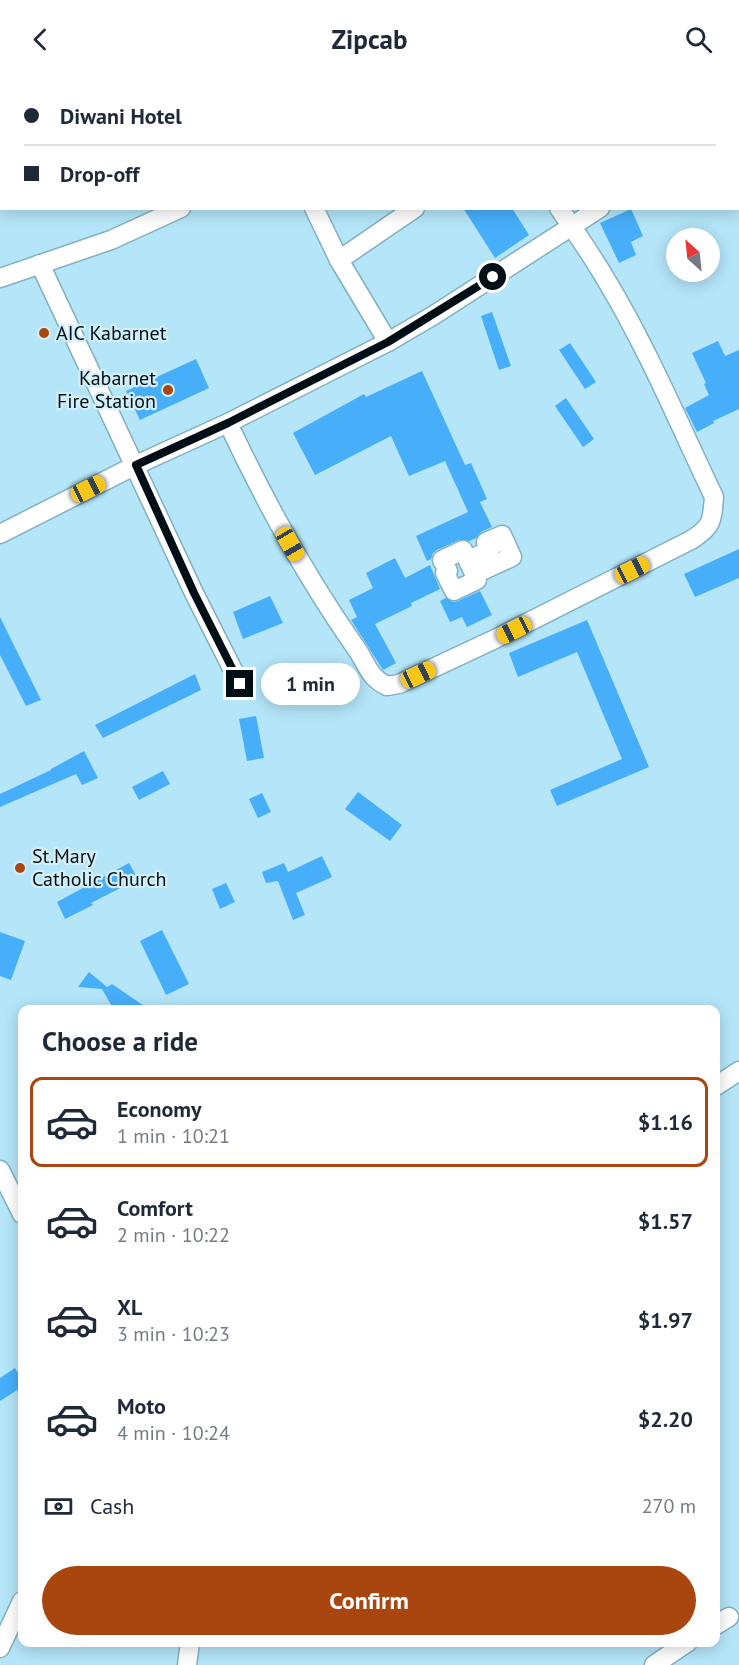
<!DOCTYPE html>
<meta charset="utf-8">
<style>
:root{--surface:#fff;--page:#f2f2f3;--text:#1f2937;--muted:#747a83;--line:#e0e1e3;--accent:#a94610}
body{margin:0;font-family:"PT Sans",sans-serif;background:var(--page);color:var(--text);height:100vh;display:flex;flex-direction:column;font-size:22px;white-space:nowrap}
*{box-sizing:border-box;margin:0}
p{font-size:20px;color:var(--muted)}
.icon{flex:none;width:33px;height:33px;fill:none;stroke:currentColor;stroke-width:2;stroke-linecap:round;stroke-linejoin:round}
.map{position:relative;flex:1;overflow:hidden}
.sheet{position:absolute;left:18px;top:927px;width:702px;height:642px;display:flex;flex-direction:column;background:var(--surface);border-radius:12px;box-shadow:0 3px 15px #0003}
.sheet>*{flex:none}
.banner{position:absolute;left:0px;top:0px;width:740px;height:132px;box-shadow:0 3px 15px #0003;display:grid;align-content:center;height:132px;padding:0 24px;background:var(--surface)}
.needle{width:39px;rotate:333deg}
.tools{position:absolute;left:666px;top:150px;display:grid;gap:12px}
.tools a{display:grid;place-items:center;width:54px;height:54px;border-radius:50%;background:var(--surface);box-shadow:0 3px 15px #0003;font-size:30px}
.end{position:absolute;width:27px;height:27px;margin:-14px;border:8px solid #000f15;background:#fff;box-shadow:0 0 0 3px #fff}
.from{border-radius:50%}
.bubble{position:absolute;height:42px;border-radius:21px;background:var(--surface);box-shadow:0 3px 15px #0003;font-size:20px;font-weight:700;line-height:42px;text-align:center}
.car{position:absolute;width:18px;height:36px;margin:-18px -9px;border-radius:8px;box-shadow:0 0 4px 2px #0007;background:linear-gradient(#f5c518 24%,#345 0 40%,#f5c518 0 76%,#345 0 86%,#f5c518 0)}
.banner b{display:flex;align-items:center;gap:21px;height:57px;font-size:22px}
.banner b+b{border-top:2px solid var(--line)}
.banner i{width:15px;height:15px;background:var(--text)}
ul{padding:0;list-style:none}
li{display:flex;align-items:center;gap:18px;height:90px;margin:0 12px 9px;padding:0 12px;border:3px solid transparent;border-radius:12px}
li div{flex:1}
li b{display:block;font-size:22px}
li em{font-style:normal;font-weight:700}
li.on{border-color:var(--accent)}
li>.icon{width:54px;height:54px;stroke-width:1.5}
h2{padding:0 24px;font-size:27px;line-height:72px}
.pay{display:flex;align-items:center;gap:15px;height:66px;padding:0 24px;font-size:22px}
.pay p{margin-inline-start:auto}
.cta{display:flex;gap:12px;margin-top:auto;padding:12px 24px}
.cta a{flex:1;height:69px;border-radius:36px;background:var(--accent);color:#fff;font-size:24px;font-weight:700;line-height:69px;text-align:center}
header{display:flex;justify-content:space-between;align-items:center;height:78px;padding:0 24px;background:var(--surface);font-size:27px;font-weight:700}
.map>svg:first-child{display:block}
.building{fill:#47aef9}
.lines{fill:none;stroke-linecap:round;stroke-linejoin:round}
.minor-casing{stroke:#81b0c2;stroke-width:21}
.primary-casing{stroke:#81b0c2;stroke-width:32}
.minor{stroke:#fff;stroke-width:18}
.primary{stroke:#fff;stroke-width:28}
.route{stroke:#000f15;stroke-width:8}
.poi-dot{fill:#a94610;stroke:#d2effa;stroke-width:2}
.labels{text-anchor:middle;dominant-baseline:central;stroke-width:4.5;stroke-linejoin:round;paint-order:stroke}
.poi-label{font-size:20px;fill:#000f15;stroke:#d2effa;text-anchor:start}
</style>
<header><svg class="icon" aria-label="back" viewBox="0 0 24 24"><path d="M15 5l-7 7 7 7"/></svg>Zipcab<svg class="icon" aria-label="search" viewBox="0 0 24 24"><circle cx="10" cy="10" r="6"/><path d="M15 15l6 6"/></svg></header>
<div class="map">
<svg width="739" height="1587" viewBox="0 0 739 1587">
<rect width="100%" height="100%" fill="#b4e5f8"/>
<g class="building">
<polygon points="463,130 512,130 529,157 495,180"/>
<polygon points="631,131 643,158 631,164 636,177 619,185 600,145"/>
<polygon points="492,234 511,288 499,292 481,238"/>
<polygon points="718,263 725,278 739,272 739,331 713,343 714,345 697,354 685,330 709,317 704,306 706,305 692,275"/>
<polygon points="570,265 596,304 585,311 559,272"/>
<polygon points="196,281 209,310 140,342 126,313"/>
<polygon points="422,293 465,387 471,385 487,421 480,424 492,449 481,454 476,460 470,463 459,462 437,472 433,475 431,481 427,483 416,458 468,434 445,383 409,398 391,358 315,397 293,355 364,316 366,319"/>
<polygon points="566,320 594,361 583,369 555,328"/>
<polygon points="739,471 739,500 695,519 684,496"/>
<polygon points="395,480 405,500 430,487 440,511 411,525 412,528 375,546 396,585 383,592 351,542 357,539 349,522 373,510 366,495"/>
<polygon points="480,513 492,537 467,549 462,539 450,544 440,523 446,520 453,524 458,523"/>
<polygon points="270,518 283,545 243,561 233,534"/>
<polygon points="0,539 41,622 26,628 0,577"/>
<polygon points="587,542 649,689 557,728 550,712 622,681 577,574 518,599 509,575"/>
<polygon points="195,596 201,612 103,660 95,647"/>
<polygon points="256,638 264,680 247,683 239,641"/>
<polygon points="84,673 98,700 82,707 76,696 0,729 0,716 51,692 51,691"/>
<polygon points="163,693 170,706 139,722 132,709"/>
<polygon points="358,714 402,747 390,763 345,731"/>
<polygon points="262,715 271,734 258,740 249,721"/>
<polygon points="322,778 332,799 296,815 305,837 293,842 278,803 266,805 262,794 284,785 288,794"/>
<polygon points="129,785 138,801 91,825 93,827 65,841 57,824"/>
<polygon points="226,805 235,824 220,831 212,811"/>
<polygon points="162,852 189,906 166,917 140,863"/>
<polygon points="0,854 25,863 11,902 0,898"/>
<polygon points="89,894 107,909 112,906 150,932 114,932 102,911 78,909"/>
<polygon points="15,1290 22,1301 22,1309 0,1323 0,1300"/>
</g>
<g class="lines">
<defs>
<g id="minor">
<polyline points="473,0 474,2"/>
<polyline points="707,0 707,2"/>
<polyline points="439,2 441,0"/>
<polyline points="617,2 620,0"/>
<polyline points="738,65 739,68"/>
<polyline points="314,130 339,182 388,264"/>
<polyline points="339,182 415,130"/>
<polyline points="40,186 194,515 240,606"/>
<polyline points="0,200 111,162 181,130"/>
<path d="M 228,345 C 265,424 306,499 356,570 C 368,587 368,599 387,608 L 399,606 L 495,561 L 691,462 C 712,449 712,444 714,419 C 679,346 647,269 605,200 C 591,176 575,153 559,130"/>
<polyline points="0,456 136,387 228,345 388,264 434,237 600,130"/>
<polygon points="502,457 512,479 477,495 471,481 490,472 486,464"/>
<polygon points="463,472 477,502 454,513 445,495 448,493 442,482"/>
<polyline points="716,1008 739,993"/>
<polyline points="0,1092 22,1136"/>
<polyline points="716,1547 729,1539"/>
<polyline points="0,1570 22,1523"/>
<polyline points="187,1587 190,1564"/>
<polyline points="654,1587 688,1564"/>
</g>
<g id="primary">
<polyline points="185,2 190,0"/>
<polyline points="0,58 2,58"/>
</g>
</defs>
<use href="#minor" class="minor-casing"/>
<use href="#primary" class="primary-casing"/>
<use href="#minor" class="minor"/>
<use href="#primary" class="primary"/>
</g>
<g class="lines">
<polyline class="route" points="240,606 194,515 136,387 228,345 388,264 493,199"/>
</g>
<g class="poi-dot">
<circle cx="44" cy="255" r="6"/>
<circle cx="168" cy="312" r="6"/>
<circle cx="20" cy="790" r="6"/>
</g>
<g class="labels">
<g class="poi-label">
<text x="56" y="255">AIC Kabarnet</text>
<text x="156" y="300" text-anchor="end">Kabarnet<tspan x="156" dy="23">Fire Station</tspan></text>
<text x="32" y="778">St.Mary<tspan x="32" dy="23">Catholic Church</tspan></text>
</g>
</g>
</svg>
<div class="tools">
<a><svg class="needle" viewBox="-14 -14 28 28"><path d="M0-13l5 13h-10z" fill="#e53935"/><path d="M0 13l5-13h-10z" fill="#747a83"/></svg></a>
</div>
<i class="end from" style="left:493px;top:199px"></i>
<i class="end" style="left:240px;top:606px"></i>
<div class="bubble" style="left:261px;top:585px;width:99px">1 min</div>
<i class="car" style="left:88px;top:411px;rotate:63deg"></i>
<i class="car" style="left:290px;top:466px;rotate:150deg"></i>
<i class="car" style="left:632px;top:492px;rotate:63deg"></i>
<i class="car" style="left:514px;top:552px;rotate:243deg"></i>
<i class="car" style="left:418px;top:597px;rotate:65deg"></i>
<div class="banner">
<b><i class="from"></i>Diwani Hotel</b>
<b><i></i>Drop-off</b>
</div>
<section class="sheet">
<h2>Choose a ride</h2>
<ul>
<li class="on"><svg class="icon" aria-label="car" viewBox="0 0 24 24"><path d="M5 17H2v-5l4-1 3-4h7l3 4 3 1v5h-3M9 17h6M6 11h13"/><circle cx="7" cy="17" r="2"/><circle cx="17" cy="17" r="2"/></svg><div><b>Economy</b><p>1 min · 10:21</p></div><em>$1.16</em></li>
<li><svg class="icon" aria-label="car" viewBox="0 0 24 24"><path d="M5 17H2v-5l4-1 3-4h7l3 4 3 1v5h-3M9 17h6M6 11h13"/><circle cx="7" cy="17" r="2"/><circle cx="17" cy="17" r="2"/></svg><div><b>Comfort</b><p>2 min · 10:22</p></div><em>$1.57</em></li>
<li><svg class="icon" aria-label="car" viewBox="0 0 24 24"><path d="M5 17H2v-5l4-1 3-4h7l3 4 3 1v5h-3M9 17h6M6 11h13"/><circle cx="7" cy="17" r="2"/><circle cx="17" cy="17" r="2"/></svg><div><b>XL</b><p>3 min · 10:23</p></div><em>$1.97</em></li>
<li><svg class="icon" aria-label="car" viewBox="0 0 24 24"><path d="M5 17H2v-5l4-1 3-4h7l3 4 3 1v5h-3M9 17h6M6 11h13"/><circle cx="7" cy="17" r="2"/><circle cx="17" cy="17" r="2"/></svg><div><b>Moto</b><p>4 min · 10:24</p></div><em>$2.20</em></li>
</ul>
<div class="pay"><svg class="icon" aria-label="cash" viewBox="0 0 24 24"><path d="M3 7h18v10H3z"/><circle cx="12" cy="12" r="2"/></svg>Cash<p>270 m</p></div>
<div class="cta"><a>Confirm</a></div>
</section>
</div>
